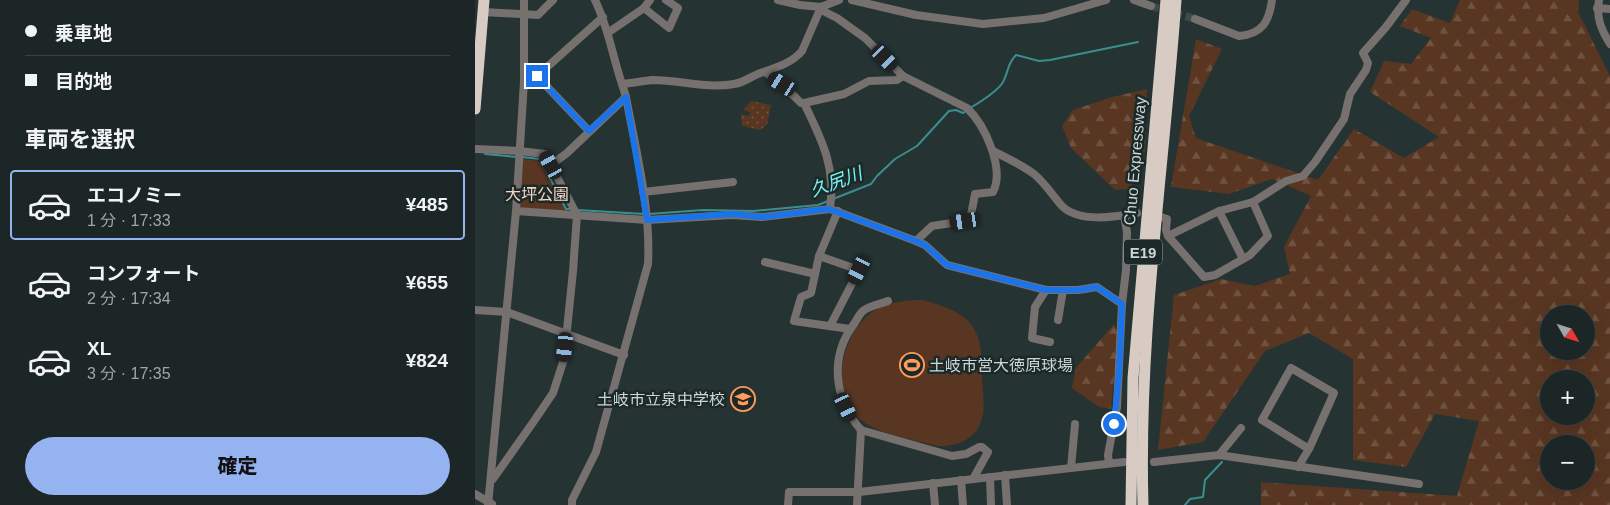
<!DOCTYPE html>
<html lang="ja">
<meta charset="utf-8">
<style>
:root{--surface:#1c2626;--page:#293232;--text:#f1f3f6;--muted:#a0a5a7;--line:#3a4343;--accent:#95b2f1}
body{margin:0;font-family:Arial,"Noto Sans JP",sans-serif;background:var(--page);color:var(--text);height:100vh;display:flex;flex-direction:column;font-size:19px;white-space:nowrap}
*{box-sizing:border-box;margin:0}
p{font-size:16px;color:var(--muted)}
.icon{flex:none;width:28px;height:28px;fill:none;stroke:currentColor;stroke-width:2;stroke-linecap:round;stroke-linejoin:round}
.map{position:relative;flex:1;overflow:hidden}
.drawer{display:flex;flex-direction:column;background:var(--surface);width:475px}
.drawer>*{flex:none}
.hud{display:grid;align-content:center;height:110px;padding:0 25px;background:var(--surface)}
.needle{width:32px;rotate:129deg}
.tools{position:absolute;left:1065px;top:305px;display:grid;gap:10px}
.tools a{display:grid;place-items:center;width:55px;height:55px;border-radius:50%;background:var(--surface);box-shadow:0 5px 20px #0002,0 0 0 1px var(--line);font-size:25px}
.end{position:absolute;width:22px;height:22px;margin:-11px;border:6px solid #1a73e8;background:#fff;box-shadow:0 0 0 2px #fff}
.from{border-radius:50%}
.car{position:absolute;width:15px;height:30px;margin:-15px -8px;border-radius:6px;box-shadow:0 0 4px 1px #0007;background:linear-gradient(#222 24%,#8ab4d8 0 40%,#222 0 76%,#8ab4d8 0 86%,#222 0)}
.hud b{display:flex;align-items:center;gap:18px;height:48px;font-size:19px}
.hud b+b{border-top:1px solid var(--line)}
.hud i{width:12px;height:12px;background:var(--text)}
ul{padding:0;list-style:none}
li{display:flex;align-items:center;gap:15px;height:70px;margin:0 10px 8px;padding:0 15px;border:2px solid transparent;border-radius:5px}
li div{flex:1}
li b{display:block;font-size:19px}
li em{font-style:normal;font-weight:800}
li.selected{border-color:var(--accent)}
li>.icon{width:45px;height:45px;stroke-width:1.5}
h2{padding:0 25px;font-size:22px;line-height:60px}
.cta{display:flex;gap:10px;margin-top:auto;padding:10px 25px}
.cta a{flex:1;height:58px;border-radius:30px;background:var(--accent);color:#111;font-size:20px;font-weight:800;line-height:58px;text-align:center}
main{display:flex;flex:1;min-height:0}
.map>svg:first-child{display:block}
.grass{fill:url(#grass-dots)}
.forest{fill:url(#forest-firs);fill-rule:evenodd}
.park{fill:#583621}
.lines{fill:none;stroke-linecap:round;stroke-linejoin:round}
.stream{stroke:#3b8e90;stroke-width:2}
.minor-tunnel{stroke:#3e4b4b;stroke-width:8;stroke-dasharray:8 4;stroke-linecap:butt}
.minor{stroke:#76716e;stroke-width:8}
.highway{stroke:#d8cbc3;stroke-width:11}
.route{stroke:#1a73e8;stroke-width:6}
.labels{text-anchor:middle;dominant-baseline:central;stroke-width:5;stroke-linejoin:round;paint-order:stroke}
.shield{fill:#1c2929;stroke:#98a1a1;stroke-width:1}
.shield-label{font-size:15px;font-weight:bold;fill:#cdd5d5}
.street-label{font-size:16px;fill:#cdd5d5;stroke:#1c2929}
.park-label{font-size:16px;fill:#f5d5c2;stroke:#1c2929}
.poi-label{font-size:16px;fill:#cdd5d5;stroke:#1c2929;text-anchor:start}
.water-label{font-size:18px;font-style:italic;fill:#79f2f6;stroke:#1c2929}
</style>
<main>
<section class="drawer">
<div class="hud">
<b><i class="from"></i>乗車地</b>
<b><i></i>目的地</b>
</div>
<h2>車両を選択</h2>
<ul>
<li class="selected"><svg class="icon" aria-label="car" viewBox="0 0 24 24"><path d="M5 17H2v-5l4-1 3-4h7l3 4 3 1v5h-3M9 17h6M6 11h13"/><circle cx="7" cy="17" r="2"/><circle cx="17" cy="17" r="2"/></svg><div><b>エコノミー</b><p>1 分 · 17:33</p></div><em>¥485</em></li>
<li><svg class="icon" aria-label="car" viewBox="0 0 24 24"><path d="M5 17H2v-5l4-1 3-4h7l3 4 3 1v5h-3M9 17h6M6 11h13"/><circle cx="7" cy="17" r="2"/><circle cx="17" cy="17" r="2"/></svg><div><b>コンフォート</b><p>2 分 · 17:34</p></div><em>¥655</em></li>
<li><svg class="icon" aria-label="car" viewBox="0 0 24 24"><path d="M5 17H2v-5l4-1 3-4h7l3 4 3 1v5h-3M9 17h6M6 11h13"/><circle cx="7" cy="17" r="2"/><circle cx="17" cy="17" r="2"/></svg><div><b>XL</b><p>3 分 · 17:35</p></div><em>¥824</em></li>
</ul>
<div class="cta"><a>確定</a></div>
</section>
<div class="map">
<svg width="1135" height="505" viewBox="0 0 1135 505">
<defs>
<pattern id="grass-dots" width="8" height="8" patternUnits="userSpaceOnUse" patternTransform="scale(1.25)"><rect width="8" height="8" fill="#583621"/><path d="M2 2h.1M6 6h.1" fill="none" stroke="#6f5240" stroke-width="1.8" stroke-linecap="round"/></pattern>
<pattern id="forest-firs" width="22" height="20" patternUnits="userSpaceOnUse" patternTransform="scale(1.25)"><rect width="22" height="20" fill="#583621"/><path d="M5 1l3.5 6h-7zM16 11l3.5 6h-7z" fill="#6f5240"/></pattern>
</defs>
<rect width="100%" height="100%" fill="#253333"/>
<polygon class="grass" points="276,101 296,105 292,125 285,130 267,126 266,114 274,116 275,112 268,110"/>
<g class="forest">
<path d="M 985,0 L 1104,0 L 1103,12 L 1135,76 L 1135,505 L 786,505 L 786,482 L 982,496 L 1004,421 L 960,414 L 931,467 L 878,460 L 878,359 L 834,333 L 790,351 L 728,442 L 683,450 L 699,295 L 746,279 L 780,286 L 815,274 L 809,247 L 836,196 L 797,179 L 754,194 L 696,187 L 721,39 L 747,49 L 714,116 L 721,138 L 843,180 L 879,129 L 929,158 L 964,137 L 895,92 L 909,61 L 936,64 L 956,38 L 925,26 L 937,9 L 975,23 ZM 1074,314 L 1111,314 L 1111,351 L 1074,351 ZM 1074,379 L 1111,379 L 1111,416 L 1074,416 ZM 1074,444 L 1111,444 L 1111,481 L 1074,481 Z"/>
<polygon points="672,89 670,151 655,189 640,190 596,148 587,126 598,110 637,97"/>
<polygon points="639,324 643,333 636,409 624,407 597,388 601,368"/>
</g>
<g class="park">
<polygon points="48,159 64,161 92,213 47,209 44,207"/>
<path d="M 448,300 C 466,305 487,311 498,327 C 508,342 506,358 507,376 C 507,388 510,402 508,414 C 504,438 484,447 462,446 C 441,440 402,434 386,420 C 354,392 365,337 397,312 C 411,302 431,300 448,300 Z"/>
</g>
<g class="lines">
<g class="stream">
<path d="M 495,108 C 504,103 526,89 529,80 C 534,70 532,64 541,55 L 564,61 L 575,60 L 663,42"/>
<polyline points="10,154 42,157"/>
<polyline points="47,157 65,159 91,209 97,209"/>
<polyline points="358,199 396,184 402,176 420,159 442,146 474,111 481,110 488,113 491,111"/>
<polyline points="102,210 170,214"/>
<polyline points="174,214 228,210 278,211 343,205 353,201"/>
<polyline points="710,505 715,499 728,497 730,480 747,462"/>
</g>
<polyline class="minor-tunnel" points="676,6 720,19"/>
<g class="minor">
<path d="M 120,0 C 134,29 137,55 147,84"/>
<polyline points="303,0 325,5 346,7 364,0"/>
<polyline points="377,0 441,15 508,24 569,18 631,0"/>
<polyline points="659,0 676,6"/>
<path d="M 1124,0 C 1121,18 1126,29 1135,44"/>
<path d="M 346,7 L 350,12 L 362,18 L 390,38 L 428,76 L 492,108 C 510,125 530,169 518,192 L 500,194 L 496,215 L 490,221 L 457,226 L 441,241"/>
<polyline points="169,8 194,28 203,8 191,0"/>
<polyline points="1122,8 1135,9"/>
<polyline points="8,12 63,15 78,0"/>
<path d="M 720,19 L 764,36 C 788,34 794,21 797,0"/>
<polyline points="134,32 169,8 175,0"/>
<path d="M 290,72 C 306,83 312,89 326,103 L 329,103"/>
<polyline points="62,76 114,131"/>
<polyline points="49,81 62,76 128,17"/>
<polyline points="0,149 44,151 70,154 102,215 98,271 89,359 78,393 59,421 18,479"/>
<path d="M 518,151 C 532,158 547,165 559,174 C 570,183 578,196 587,206 C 604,223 640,217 662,213"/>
<polyline points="76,165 92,153 151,97"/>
<polyline points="168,192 258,182"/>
<path d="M 355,209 C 361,167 347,140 329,103 L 369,94 L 394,81 L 422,80 L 428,76"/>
<polyline points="41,211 172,220 257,215 287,217 355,209 441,241 450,245 472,265 571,290 603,290 622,287 647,304"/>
<polyline points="363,211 344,256 336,293 326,297 319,321 375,329"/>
<polyline points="744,211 768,259"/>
<polyline points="686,217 692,219 691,230 693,236 729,277 740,275 775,255 793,236 778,202"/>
<polyline points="693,236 744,211 778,202 811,181 828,176 840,162 869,119 875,94 891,70 893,63 888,53 911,27 931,0"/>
<polyline points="344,256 384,270 355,326"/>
<polyline points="290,262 340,274"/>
<polyline points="571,290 560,307 557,338 575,342"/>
<path d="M 413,301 C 405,304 393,306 388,311 C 384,314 382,320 379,324 C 354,357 359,399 386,430 L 477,456 L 491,454 L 504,447 L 507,447 L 513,452 L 498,479"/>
<polyline points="0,310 32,312 149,355"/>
<polyline points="583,320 588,290"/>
<polyline points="744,455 766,428"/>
<polyline points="679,462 744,455 944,484"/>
<polyline points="634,463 633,455 642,407 647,304 651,270 652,232 649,216"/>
<polyline points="823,467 834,449 859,393 816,368 787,420 834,449"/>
<polyline points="596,468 600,424"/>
<polyline points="530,475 532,505"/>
<polyline points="515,477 516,505"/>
<polyline points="486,480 488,505"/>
<polyline points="458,483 460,505"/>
<polyline points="0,494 17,504"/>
<polyline points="13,505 41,211 49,81 49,0"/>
<path d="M 97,505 L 97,500 L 121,452 L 173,264 C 176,209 161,151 151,97 L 147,84 C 157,83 168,81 178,80 C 205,80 232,89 259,84 C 268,83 275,77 283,74 C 299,68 316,64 327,51 L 346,7"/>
<polyline points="313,505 314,492 384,492 649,462"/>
<polyline points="382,505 386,430"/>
</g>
<g class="highway">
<polyline points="0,109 9,0"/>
<polyline points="656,505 658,378 691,0"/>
<path d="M 668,505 C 663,336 689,168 701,0"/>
</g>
</g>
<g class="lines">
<polyline class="route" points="62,76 114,131 151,97 172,220 257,214 287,217 354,209 441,241 450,245 472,265 571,290 603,290 622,287 647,304 644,373 639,424"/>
</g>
<defs>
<symbol id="stadium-ring" viewBox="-11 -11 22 22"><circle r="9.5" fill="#1c2929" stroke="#ff9b5b" stroke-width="1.5"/><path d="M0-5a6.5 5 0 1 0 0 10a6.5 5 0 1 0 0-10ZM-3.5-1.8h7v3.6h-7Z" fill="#ff9b5b"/></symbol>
<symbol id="school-ring" viewBox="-11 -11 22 22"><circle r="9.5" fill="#1c2929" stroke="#ff9b5b" stroke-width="1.5"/><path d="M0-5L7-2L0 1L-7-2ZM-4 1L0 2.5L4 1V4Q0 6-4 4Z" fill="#ff9b5b"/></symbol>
</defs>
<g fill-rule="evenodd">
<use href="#stadium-ring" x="423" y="351" width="28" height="28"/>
<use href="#school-ring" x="254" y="385" width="28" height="28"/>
</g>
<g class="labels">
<rect class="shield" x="649" y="239.5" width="38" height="25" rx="4"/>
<g class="shield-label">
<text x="668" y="252">E19</text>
</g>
<g class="street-label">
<text transform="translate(660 161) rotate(-85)">Chuo Expressway</text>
</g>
<g class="park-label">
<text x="62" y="194">大坪公園</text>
</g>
<g class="poi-label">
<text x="454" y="365">土岐市営大徳原球場</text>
<text x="250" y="399" text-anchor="end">土岐市立泉中学校</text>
</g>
<g class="water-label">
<text transform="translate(361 182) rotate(-20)">久尻川</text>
</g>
</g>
</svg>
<div class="tools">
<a><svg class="needle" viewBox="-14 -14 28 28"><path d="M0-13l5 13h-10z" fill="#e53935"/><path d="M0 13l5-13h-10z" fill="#a0a5a7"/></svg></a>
<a>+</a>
<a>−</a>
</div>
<i class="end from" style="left:639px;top:424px"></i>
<i class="end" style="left:62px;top:76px"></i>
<i class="car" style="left:410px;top:58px;rotate:136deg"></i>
<i class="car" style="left:307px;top:84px;rotate:303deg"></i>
<i class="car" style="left:76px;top:165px;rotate:331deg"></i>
<i class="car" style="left:490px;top:221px;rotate:261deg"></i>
<i class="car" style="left:384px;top:270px;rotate:207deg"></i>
<i class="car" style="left:90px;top:347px;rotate:186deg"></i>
<i class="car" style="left:371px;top:407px;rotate:155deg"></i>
</div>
</main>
